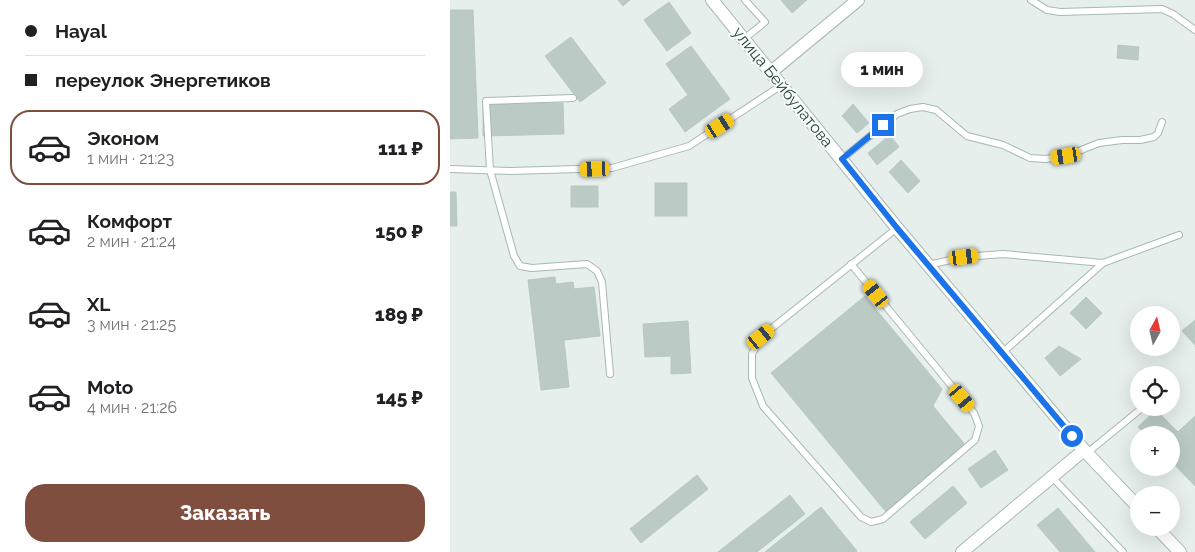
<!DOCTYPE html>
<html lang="ru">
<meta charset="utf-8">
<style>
:root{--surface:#fff;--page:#f2f2f2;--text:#202124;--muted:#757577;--line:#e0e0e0;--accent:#7f4e3f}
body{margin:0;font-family:Raleway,sans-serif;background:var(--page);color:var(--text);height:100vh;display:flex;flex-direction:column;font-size:19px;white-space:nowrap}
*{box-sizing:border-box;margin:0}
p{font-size:16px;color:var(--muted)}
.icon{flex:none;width:28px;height:28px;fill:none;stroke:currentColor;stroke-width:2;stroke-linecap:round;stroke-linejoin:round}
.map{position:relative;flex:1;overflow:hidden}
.side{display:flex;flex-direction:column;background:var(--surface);width:450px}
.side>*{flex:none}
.guide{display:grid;align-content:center;height:110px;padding:0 25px;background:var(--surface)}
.needle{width:32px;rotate:8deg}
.fabs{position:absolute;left:680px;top:306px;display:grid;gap:10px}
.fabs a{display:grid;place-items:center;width:50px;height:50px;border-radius:50%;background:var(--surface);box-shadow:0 5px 20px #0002;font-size:25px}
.end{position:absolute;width:22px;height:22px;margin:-11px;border:6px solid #1a73e8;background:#fff;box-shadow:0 0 0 2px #fff}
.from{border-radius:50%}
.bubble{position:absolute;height:35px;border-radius:18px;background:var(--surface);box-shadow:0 5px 20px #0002;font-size:16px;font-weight:800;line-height:35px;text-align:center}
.car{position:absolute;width:15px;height:30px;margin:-15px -8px;border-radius:6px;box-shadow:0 0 4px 1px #0007;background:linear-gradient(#f5c518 24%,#345 0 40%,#f5c518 0 76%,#345 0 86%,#f5c518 0)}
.guide b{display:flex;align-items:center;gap:18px;height:48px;font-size:19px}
.guide b+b{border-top:1px solid var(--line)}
.guide i{width:12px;height:12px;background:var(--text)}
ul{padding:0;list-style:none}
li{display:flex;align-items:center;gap:15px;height:75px;margin:0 10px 8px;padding:0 15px;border:2px solid transparent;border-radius:20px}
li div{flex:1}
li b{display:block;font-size:19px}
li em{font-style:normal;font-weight:800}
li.active{border-color:var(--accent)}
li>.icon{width:45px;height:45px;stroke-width:1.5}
.action{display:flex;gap:10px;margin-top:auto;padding:10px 25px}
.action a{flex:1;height:58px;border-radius:20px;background:var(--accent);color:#fff;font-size:20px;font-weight:800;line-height:58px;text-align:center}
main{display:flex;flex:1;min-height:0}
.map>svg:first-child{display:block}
.building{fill:#bbcac4;stroke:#b8c9c2}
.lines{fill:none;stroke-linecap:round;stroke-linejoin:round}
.lane-casing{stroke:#a8b8b2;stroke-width:8}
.street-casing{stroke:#a8b8b2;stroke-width:14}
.lane{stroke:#fff;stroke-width:6}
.street{stroke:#fff;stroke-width:12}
.route{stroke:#1a73e8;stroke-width:6}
.labels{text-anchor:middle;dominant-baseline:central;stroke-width:4;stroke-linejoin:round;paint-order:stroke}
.street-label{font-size:16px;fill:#24423a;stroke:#f7fbf9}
</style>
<main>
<section class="side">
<div class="guide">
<b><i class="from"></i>Hayal</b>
<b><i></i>переулок Энергетиков</b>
</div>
<ul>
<li class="active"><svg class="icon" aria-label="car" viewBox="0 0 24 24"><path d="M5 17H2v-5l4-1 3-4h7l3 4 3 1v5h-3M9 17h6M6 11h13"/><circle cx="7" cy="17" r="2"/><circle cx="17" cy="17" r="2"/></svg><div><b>Эконом</b><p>1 мин · 21:23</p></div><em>111 ₽</em></li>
<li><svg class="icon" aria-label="car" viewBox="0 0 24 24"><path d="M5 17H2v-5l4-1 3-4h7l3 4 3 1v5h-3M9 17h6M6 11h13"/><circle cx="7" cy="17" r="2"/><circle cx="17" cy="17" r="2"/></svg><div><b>Комфорт</b><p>2 мин · 21:24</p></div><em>150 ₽</em></li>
<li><svg class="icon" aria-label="car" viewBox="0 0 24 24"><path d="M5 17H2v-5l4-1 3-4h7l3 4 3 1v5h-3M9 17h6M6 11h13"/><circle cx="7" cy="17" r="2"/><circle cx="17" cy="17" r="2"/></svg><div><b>XL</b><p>3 мин · 21:25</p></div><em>189 ₽</em></li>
<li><svg class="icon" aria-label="car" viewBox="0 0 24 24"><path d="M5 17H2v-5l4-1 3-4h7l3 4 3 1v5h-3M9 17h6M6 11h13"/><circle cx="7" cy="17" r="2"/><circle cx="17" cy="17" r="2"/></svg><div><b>Moto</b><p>4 мин · 21:26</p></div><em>145 ₽</em></li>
</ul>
<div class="action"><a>Заказать</a></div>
</section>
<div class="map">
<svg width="745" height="552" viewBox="0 0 745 552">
<rect width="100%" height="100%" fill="#e6efeb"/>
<g class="building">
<polygon points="168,0 180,0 173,6"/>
<polygon points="331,0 357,0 342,13"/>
<polygon points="219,2 241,33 217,51 194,20"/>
<polygon points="0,10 23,10 28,138 0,139"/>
<polygon points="121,37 156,83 130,102 95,56"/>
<polygon points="668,45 689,47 688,60 667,58"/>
<polygon points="241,46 280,99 235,132 219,109 238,95 216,64"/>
<polygon points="113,103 114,134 33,136 33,105"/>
<polygon points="403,104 419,123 407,133 392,116"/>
<polygon points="440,135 449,147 427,165 418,153"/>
<polygon points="451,160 470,181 458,193 439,172"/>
<rect x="205" y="183" width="32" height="33"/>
<rect x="121" y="186" width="27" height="21"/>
<polygon points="0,192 6,192 7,226 0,226"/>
<polygon points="105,277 106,284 123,282 124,289 144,287 150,336 114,340 119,387 91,390 78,280"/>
<polygon points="415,296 492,389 483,406 517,447 437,513 321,373"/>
<polygon points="636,297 652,313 636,329 620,313"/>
<polygon points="745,320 745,345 732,331"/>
<polygon points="238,321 241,373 221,374 221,356 195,357 193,324"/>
<polygon points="609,346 631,359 610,376 595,358"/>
<polygon points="706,410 728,432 745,416 745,486 721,461 721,435 696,435 688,427"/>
<polygon points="545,450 558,470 531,488 518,469"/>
<polygon points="247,475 258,489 191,543 180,529"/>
<polygon points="503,486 517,503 475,539 460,522"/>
<polygon points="340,495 355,514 307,552 268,552"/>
<polygon points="371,507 407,551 406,552 315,552"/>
<polygon points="608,508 645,552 610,552 587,525"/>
</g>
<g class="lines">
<defs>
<g id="lane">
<polyline points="581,0 597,10 610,12 712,9 723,14 745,30"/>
<polyline points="294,39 315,22 295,0"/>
<polyline points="123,98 36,101 40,170 64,256 70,266 82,268 137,264 147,271 152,282 160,374"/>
<polyline points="392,159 447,114 460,109 473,107 486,110 517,136 553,145 580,158 596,159 616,156 649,143 672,140 690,140 704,137 708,133 712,122"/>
<polyline points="0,169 60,171 162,168 239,146 332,85"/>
<polyline points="401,264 524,413 529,426 525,440 433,519 421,522 411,517 313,406 302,378 302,354 311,337 447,228"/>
<polyline points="478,265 514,257 553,254 653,263 729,235"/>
<polyline points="552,353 653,263"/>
<polyline points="637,453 692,408"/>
<polyline points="602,477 673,552"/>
</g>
<g id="street">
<polyline points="262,0 447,228 634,450 689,508"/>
<polyline points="321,72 408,0"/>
<polyline points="707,528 730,552"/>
<polyline points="512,552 634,450"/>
</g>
</defs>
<use href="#lane" class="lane-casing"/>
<use href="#street" class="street-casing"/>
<use href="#lane" class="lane"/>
<use href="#street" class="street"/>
</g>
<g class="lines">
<polyline class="route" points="433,125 392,159 447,228 622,436"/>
</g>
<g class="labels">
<g class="street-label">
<text transform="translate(333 87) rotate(51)">улица Бейбулатова</text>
</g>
</g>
</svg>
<div class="fabs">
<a><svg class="needle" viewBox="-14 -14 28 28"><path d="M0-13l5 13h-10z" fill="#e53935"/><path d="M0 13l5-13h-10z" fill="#757577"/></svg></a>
<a><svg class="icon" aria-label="locate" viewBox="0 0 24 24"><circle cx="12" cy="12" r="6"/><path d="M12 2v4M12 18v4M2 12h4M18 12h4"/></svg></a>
<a>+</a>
<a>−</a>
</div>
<i class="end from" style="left:622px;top:436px"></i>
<i class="end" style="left:433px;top:125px"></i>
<div class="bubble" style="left:391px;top:52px;width:82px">1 мин</div>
<i class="car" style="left:270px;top:126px;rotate:57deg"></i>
<i class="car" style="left:616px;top:156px;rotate:261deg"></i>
<i class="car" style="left:145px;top:169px;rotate:268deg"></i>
<i class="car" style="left:514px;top:257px;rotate:83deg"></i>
<i class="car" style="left:426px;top:294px;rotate:321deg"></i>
<i class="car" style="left:311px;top:337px;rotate:51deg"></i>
<i class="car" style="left:512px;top:398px;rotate:140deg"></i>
</div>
</main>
